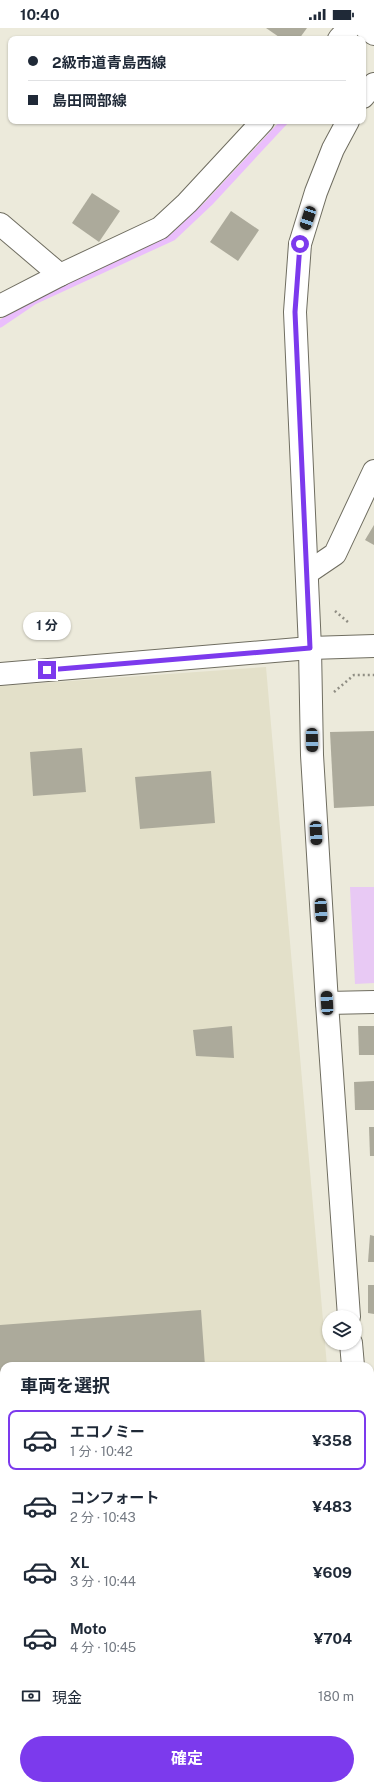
<!DOCTYPE html>
<html lang="ja">
<meta charset="utf-8">
<style>
:root{--surface:#fff;--page:#f6f6f7;--text:#1f2937;--muted:#747a83;--line:#e0e1e3;--accent:#7c3aed}
body{margin:0;font-family:"Public Sans","Noto Sans JP",sans-serif;background:var(--page);color:var(--text);height:100vh;display:flex;flex-direction:column;font-size:15px;white-space:nowrap}
*{box-sizing:border-box;margin:0}
p{font-size:13px;color:var(--muted)}
.icon{flex:none;width:22px;height:22px;fill:none;stroke:currentColor;stroke-width:2;stroke-linecap:round;stroke-linejoin:round}
.map{position:relative;flex:1;overflow:hidden}
.panel{position:absolute;left:0px;top:1334px;width:374px;height:428px;display:flex;flex-direction:column;background:var(--surface);border-radius:12px 12px 0 0;box-shadow:0 1px 3px #0004}
.panel>*{flex:none}
.hud{position:absolute;left:8px;top:8px;width:358px;height:88px;border-radius:8px;box-shadow:0 1px 3px #0004;display:grid;align-content:center;height:88px;padding:0 20px;background:var(--surface)}
.tools{position:absolute;left:322px;top:1282px;display:grid;gap:8px}
.tools a{display:grid;place-items:center;width:40px;height:40px;border-radius:50%;background:var(--surface);box-shadow:0 1px 3px #0004;font-size:20px}
.end{position:absolute;width:18px;height:18px;margin:-9px;border:5px solid #7c3aed;background:#fff;box-shadow:0 0 0 2px #fff}
.from{border-radius:50%}
.bubble{position:absolute;height:28px;border-radius:14px;background:var(--surface);box-shadow:0 1px 3px #0004;font-size:13px;font-weight:700;line-height:28px;text-align:center}
.car{position:absolute;width:12px;height:24px;margin:-12px -6px;border-radius:5px;box-shadow:0 0 3px 1px #0007;background:linear-gradient(#222 24%,#8ab4d8 0 40%,#222 0 76%,#8ab4d8 0 86%,#222 0)}
.hud b{display:flex;align-items:center;gap:14px;height:38px;font-size:15px}
.hud b+b{border-top:1px solid var(--line)}
.hud i{width:10px;height:10px;background:var(--text)}
ul{padding:0;list-style:none}
li{display:flex;align-items:center;gap:12px;height:60px;margin:0 8px 6px;padding:0 12px;border:2px solid transparent;border-radius:8px}
li div{flex:1}
li b{display:block;font-size:15px}
li em{font-style:normal;font-weight:700}
li.selected{border-color:var(--accent)}
li>.icon{width:36px;height:36px;stroke-width:1.5}
h2{padding:0 20px;font-size:18px;line-height:48px}
.pay{display:flex;align-items:center;gap:10px;height:44px;padding:0 20px;font-size:15px}
.pay p{margin-inline-start:auto}
.action{display:flex;gap:8px;margin-top:auto;padding:8px 20px}
.action a{flex:1;height:46px;border-radius:24px;background:var(--accent);color:#fff;font-size:16px;font-weight:700;line-height:46px;text-align:center}
.status{display:flex;justify-content:space-between;align-items:center;height:28px;padding:0 20px;background:var(--surface);direction:ltr}
.status svg{height:11px;fill:currentColor}
.map>svg:first-child{display:block}
.built{fill:#e3e0c9}
.green{fill:#e8c9f4}
.lines{fill:none;stroke-linecap:round;stroke-linejoin:round}
.stream{stroke:#eabefc;stroke-width:7}
.building{fill:#acaa9b}
.street-casing{stroke:#6f6d60;stroke-width:24}
.secondary-casing{stroke:#6f6d60;stroke-width:24}
.path{stroke:#908e84;stroke-width:2.5;stroke-dasharray:2 3;stroke-linecap:butt}
.street{stroke:#fff;stroke-width:22}
.secondary{stroke:#fff;stroke-width:22}
.route{stroke:#7c3aed;stroke-width:5}
</style>
<div class="status"><b>10:40</b><svg viewBox="0 0 49 12"><path d="M0 12V9h3v3zM5 12V6h3v6zM10 12V3h3v9zM15 12V0h3v12zM26 1h20v11H26zM47 4h2v5h-2z"/></svg></div>
<div class="map">
<svg width="374" height="1762" viewBox="0 0 374 1762">
<rect width="100%" height="100%" fill="#eceadb"/>
<polygon class="built" points="266,639 327,1338 4,1338 4,1623 0,1624 0,658"/>
<polygon class="green" points="350,859 374,859 374,955 355,956"/>
<g class="lines">
<polyline class="stream" points="0,296 34,273 173,209 209,175 285,93"/>
</g>
<g class="building">
<polygon points="266,0 307,0 299,11 282,11"/>
<polygon points="92,165 120,183 99,214 72,195"/>
<polygon points="231,183 259,202 238,233 210,214"/>
<polygon points="374,497 374,517 365,512"/>
<polygon points="374,703 374,778 334,780 330,704"/>
<polygon points="82,720 86,764 33,768 30,724"/>
<polygon points="211,743 215,795 140,801 135,749"/>
<polygon points="232,998 234,1030 196,1028 193,1002"/>
<polygon points="358,998 374,998 374,1027 359,1027"/>
<polygon points="374,1053 374,1082 355,1082 354,1054"/>
<polygon points="369,1099 374,1099 374,1128 370,1128"/>
<polygon points="370,1207 374,1208 374,1234 368,1234"/>
<polygon points="368,1257 374,1257 374,1286 368,1285"/>
<polygon points="201,1282 205,1338 4,1338 4,1540 0,1540 0,1297"/>
<polygon points="4,1693 4,1722 0,1723 0,1694"/>
<polygon points="0,1745 4,1758 6,1762 0,1762"/>
<rect x="219" y="1758" width="55" height="4"/>
</g>
<g class="lines">
<defs>
<g id="street">
<polyline points="366,0 374,6"/>
<polyline points="339,11 349,0"/>
<polyline points="0,196 60,247"/>
<polyline points="0,278 60,247 160,200 187,175 263,93"/>
<polyline points="307,545 335,526 374,443"/>
<polyline points="310,620 312,727 327,975 349,1289"/>
<polyline points="327,975 374,974"/>
<polyline points="351,1315 353,1338"/>
<polyline points="370,1516 374,1515"/>
<polyline points="370,1595 374,1662"/>
<polyline points="123,1758 124,1762"/>
<polyline points="292,1762 292,1758"/>
</g>
<g id="secondary">
<polyline points="363,69 374,56"/>
<polyline points="310,620 295,284 300,216 316,164 333,121 348,93"/>
<polyline points="0,646 310,620 374,618"/>
<polyline points="364,1758 374,1761"/>
<polyline points="66,1762 78,1758"/>
</g>
</defs>
<use href="#street" class="street-casing"/>
<use href="#secondary" class="secondary-casing"/>
<g class="path">
<polyline points="335,583 349,595"/>
<polyline points="334,664 354,647 374,647"/>
</g>
<use href="#street" class="street"/>
<use href="#secondary" class="secondary"/>
</g>
<g class="lines">
<polyline class="route" points="47,642 310,620 295,284 300,216"/>
</g>
</svg>
<div class="tools">
<a><svg class="icon" aria-label="layers" viewBox="0 0 24 24"><path d="M12 4l9 5-9 5-9-5zM3 14l9 5 9-5"/></svg></a>
</div>
<i class="end from" style="left:300px;top:216px"></i>
<i class="end" style="left:47px;top:642px"></i>
<div class="bubble" style="left:23px;top:584px;width:48px">1 分</div>
<i class="car" style="left:308px;top:190px;rotate:198deg"></i>
<i class="car" style="left:312px;top:712px;rotate:179deg"></i>
<i class="car" style="left:316px;top:805px;rotate:177deg"></i>
<i class="car" style="left:321px;top:882px;rotate:177deg"></i>
<i class="car" style="left:327px;top:975px;rotate:357deg"></i>
<div class="hud">
<b><i class="from"></i>2級市道青島西線</b>
<b><i></i>島田岡部線</b>
</div>
<section class="panel">
<h2>車両を選択</h2>
<ul>
<li class="selected"><svg class="icon" aria-label="car" viewBox="0 0 24 24"><path d="M5 17H2v-5l4-1 3-4h7l3 4 3 1v5h-3M9 17h6M6 11h13"/><circle cx="7" cy="17" r="2"/><circle cx="17" cy="17" r="2"/></svg><div><b>エコノミー</b><p>1 分 · 10:42</p></div><em>¥358</em></li>
<li><svg class="icon" aria-label="car" viewBox="0 0 24 24"><path d="M5 17H2v-5l4-1 3-4h7l3 4 3 1v5h-3M9 17h6M6 11h13"/><circle cx="7" cy="17" r="2"/><circle cx="17" cy="17" r="2"/></svg><div><b>コンフォート</b><p>2 分 · 10:43</p></div><em>¥483</em></li>
<li><svg class="icon" aria-label="car" viewBox="0 0 24 24"><path d="M5 17H2v-5l4-1 3-4h7l3 4 3 1v5h-3M9 17h6M6 11h13"/><circle cx="7" cy="17" r="2"/><circle cx="17" cy="17" r="2"/></svg><div><b>XL</b><p>3 分 · 10:44</p></div><em>¥609</em></li>
<li><svg class="icon" aria-label="car" viewBox="0 0 24 24"><path d="M5 17H2v-5l4-1 3-4h7l3 4 3 1v5h-3M9 17h6M6 11h13"/><circle cx="7" cy="17" r="2"/><circle cx="17" cy="17" r="2"/></svg><div><b>Moto</b><p>4 分 · 10:45</p></div><em>¥704</em></li>
</ul>
<div class="pay"><svg class="icon" aria-label="cash" viewBox="0 0 24 24"><path d="M3 7h18v10H3z"/><circle cx="12" cy="12" r="2"/></svg>現金<p>180 m</p></div>
<div class="action"><a>確定</a></div>
</section>
</div>
